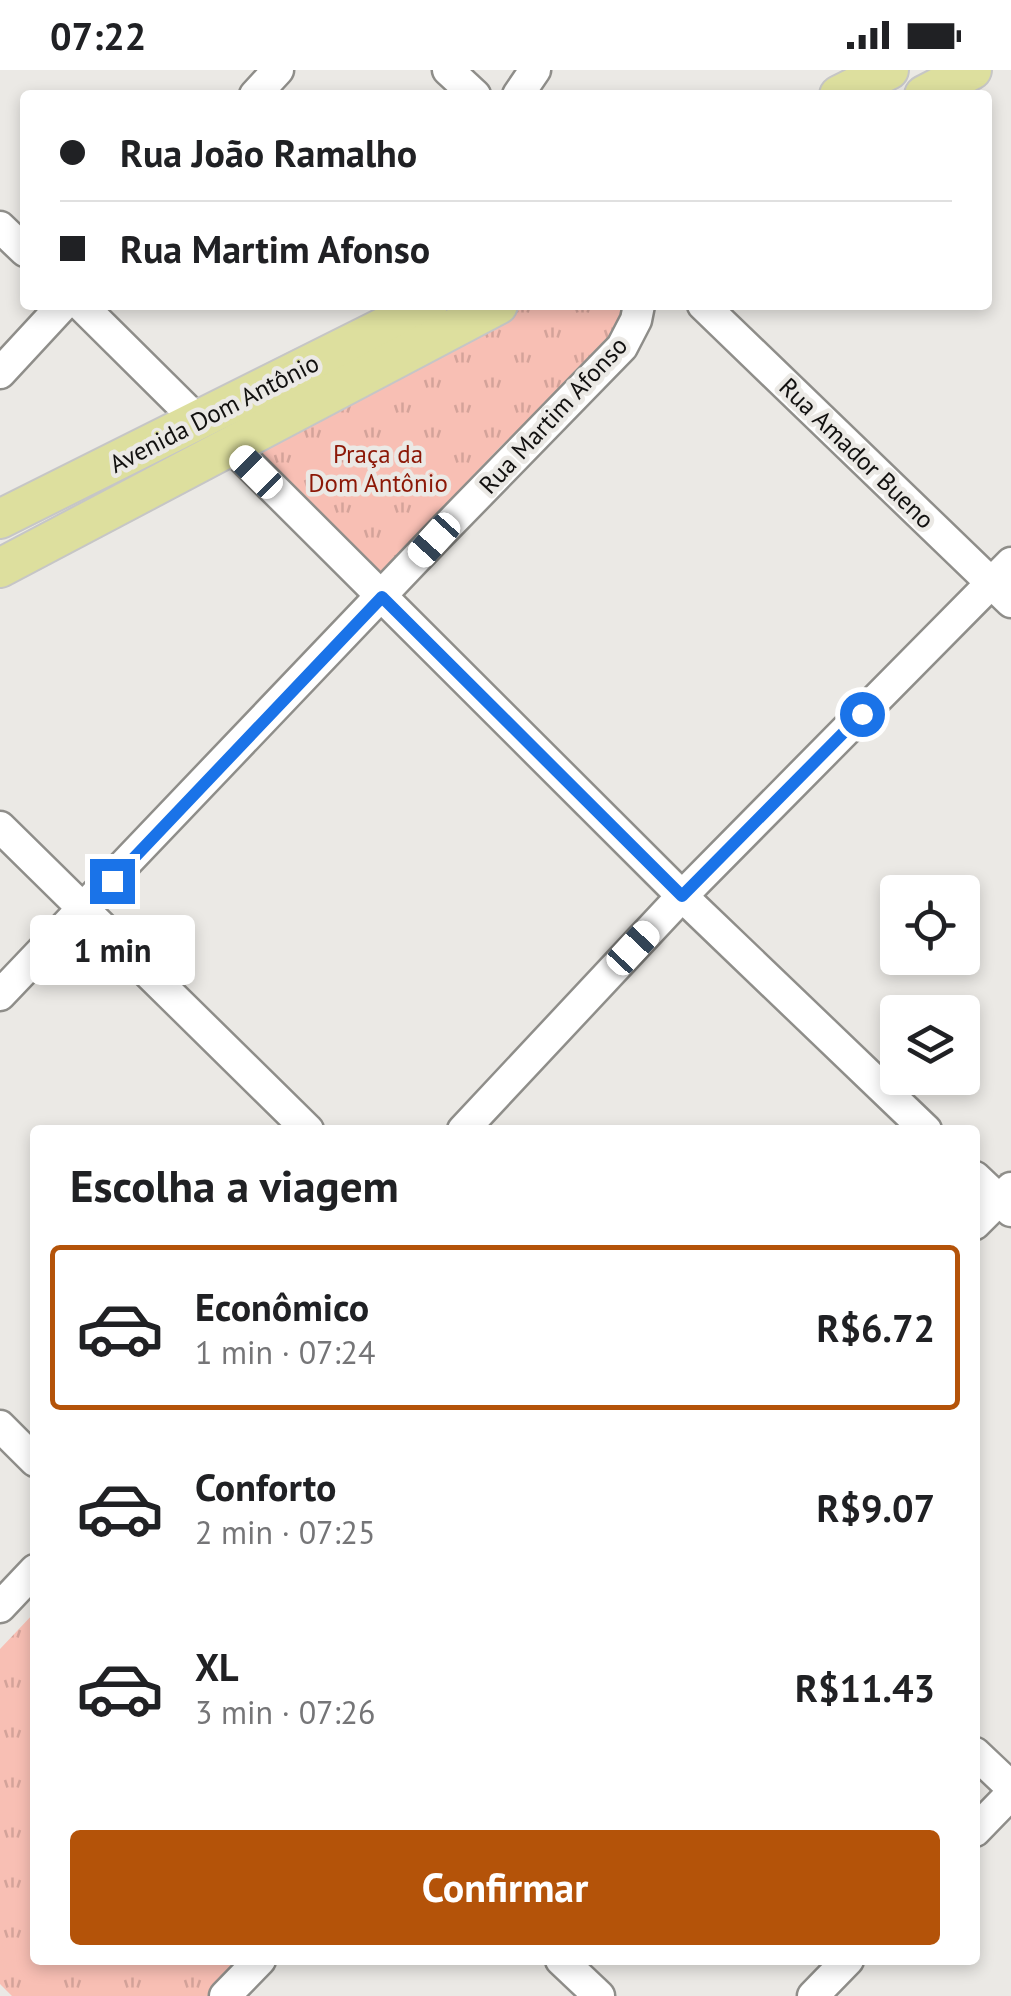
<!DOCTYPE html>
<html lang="pt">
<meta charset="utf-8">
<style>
:root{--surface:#fff;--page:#f2f2f2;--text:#202124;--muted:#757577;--line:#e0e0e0;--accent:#b45309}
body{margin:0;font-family:"PT Sans",sans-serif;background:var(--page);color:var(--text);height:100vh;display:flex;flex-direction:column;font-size:38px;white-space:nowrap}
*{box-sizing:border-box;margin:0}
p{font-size:32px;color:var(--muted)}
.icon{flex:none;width:55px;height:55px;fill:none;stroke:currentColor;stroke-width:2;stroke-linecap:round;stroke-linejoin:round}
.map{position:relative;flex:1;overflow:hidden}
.details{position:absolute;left:30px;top:1055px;width:950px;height:840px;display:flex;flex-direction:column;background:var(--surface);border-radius:10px;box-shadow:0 5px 15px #0003}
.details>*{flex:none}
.banner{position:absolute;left:20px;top:20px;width:972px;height:220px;border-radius:10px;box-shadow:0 5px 15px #0003;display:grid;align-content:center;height:220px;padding:0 40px;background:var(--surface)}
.controls{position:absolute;left:880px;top:805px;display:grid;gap:20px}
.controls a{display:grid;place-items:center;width:100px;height:100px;border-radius:10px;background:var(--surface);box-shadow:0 5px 15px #0003;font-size:50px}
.end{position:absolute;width:45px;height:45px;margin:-22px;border:12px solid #1a73e8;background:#fff;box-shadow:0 0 0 5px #fff}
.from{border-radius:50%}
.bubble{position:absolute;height:70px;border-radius:10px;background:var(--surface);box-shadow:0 5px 15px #0003;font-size:32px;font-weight:700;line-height:70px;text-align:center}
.car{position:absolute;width:30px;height:60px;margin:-30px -15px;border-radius:12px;box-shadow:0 0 8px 2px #0007;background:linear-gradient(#fff 24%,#345 0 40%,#fff 0 76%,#345 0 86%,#fff 0)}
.banner b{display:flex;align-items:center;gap:35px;height:95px;font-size:38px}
.banner b+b{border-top:2px solid var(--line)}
.banner i{width:25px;height:25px;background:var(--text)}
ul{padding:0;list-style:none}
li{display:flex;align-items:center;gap:30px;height:165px;margin:0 20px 15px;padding:0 20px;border:5px solid transparent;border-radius:10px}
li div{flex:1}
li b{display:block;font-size:38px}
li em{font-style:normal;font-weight:700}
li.active{border-color:var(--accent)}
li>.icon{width:90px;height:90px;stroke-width:1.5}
h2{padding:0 40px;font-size:45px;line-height:120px}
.button{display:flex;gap:20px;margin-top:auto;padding:20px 40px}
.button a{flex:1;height:115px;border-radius:10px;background:var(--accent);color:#fff;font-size:40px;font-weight:700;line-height:115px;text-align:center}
.status{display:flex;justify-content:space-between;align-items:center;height:70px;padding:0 50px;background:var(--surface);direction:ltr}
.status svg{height:28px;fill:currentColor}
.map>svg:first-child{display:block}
.park{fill:url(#park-tufts)}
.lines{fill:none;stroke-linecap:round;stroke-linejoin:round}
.minor-casing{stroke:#8f8e8a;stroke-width:35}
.major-casing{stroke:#c6c6c6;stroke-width:42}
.minor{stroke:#fff;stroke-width:30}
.major{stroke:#dddf9e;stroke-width:38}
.route{stroke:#1a73e8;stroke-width:12}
.labels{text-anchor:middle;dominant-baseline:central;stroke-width:9;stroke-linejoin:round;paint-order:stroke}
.street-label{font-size:25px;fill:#121110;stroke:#ebe9e5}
.park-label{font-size:25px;fill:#8c1807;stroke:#ebe9e5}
</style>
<div class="status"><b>07:22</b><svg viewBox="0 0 49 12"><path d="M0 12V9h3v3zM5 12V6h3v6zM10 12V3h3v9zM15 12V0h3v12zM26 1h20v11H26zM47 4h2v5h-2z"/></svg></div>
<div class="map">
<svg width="1011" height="1926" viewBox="0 0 1011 1926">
<defs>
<pattern id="park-tufts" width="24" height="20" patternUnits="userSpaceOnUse" patternTransform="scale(2.5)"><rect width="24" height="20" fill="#f8bfb4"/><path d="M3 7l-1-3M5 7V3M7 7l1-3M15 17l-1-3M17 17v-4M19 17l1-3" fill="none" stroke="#d4a39a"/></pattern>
</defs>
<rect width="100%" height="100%" fill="#ebe9e5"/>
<g class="park">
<polygon points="517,235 631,235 603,281 500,377 377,506 255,381"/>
<polygon points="35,1542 35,1890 244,1890 209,1926 12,1926 0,1914 0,1579"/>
</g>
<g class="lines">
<defs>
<g id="minor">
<polyline points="448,0 475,25"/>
<polyline points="255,25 278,0"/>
<polyline points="518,25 535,0"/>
<polyline points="0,157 25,181"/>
<polyline points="81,235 199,352"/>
<polyline points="703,235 1011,532"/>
<polyline points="0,303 63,235"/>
<polyline points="231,376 682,826 926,1060"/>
<polyline points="0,757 308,1060"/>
<polyline points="0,925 434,470 622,277 636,250 639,235"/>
<polyline points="463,1060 682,826 1011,493"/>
<polyline points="975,1107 1011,1141"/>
<polyline points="975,1154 1011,1118"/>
<polyline points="0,1356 35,1391"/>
<polyline points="0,1537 35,1500"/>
<polyline points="975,1683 1011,1717"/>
<polyline points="975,1761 1011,1724"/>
<polyline points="561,1890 599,1926"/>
<polyline points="225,1926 260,1890"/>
<polyline points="813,1926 848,1890"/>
</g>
<g id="major">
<polyline points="839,25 889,0"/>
<polyline points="924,25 972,0"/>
<polyline points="0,449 428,235"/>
<polyline points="0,498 498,235"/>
</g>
</defs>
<use href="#minor" class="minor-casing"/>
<use href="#major" class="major-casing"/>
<use href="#minor" class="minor"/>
<use href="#major" class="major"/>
</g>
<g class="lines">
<polyline class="route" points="112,811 382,527 682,826 862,644"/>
</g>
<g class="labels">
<g class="street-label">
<text transform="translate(214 343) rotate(-27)">Avenida Dom Antônio</text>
<text transform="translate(553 345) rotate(-47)">Rua Martim Afonso</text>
<text transform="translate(857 383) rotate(44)">Rua Amador Bueno</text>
</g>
<g class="park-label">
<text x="378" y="384">Praça da<tspan x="378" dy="29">Dom Antônio</tspan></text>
</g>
</g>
</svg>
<div class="controls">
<a><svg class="icon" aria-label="locate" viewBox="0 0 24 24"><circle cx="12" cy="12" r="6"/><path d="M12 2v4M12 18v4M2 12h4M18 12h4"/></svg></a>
<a><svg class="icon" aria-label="layers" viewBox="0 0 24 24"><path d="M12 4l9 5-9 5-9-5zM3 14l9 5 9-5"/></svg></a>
</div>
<i class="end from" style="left:862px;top:644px"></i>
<i class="end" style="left:112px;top:811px"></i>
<div class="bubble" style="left:30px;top:845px;width:165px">1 min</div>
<i class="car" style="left:256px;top:402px;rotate:315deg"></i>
<i class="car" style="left:434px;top:470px;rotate:222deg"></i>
<i class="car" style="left:633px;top:878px;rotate:43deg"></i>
<div class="banner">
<b><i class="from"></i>Rua João Ramalho</b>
<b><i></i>Rua Martim Afonso</b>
</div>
<section class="details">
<h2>Escolha a viagem</h2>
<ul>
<li class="active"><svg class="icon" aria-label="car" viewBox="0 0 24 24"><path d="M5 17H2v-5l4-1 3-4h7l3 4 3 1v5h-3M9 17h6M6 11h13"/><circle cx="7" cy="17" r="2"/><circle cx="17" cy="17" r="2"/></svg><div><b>Econômico</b><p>1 min · 07:24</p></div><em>R$6.72</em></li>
<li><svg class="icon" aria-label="car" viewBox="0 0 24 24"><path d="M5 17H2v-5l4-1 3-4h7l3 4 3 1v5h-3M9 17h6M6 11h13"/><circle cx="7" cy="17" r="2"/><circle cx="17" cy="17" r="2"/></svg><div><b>Conforto</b><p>2 min · 07:25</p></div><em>R$9.07</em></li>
<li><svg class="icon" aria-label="car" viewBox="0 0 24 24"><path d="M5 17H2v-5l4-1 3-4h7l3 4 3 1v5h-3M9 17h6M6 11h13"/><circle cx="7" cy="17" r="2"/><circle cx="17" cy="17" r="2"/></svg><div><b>XL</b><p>3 min · 07:26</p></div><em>R$11.43</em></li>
</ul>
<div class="button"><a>Confirmar</a></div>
</section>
</div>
